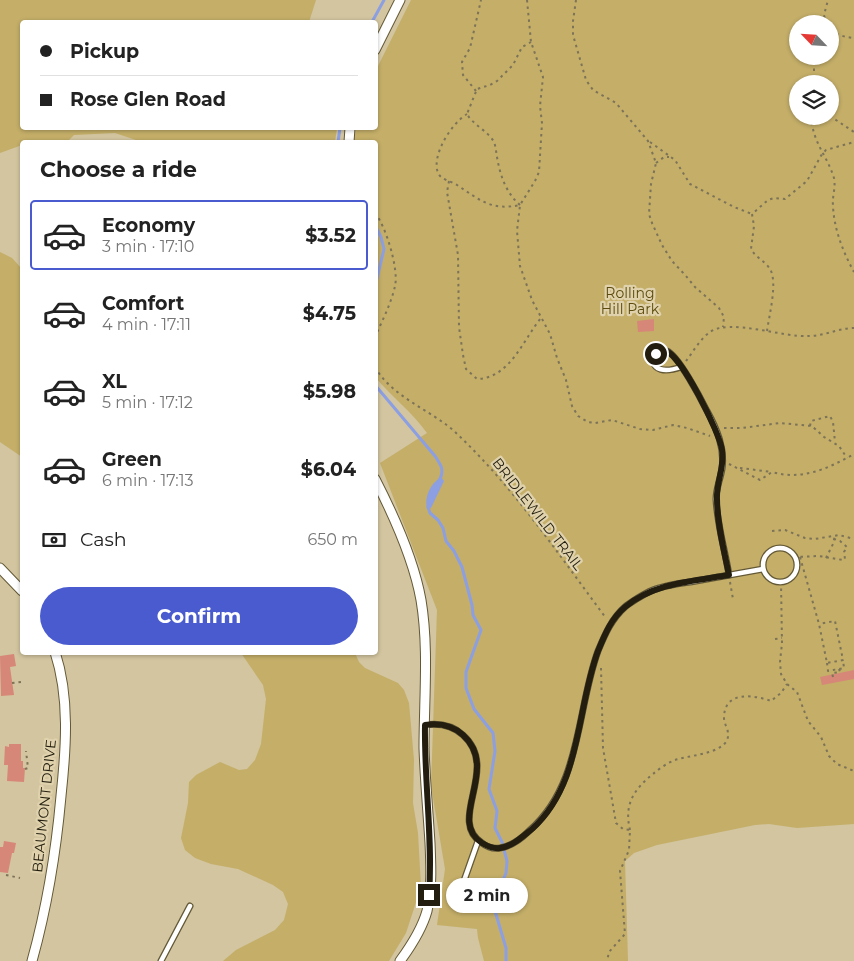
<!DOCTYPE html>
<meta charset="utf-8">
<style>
:root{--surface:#fff;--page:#f6f6f6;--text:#222;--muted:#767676;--line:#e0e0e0;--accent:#495bcf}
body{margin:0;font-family:Montserrat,sans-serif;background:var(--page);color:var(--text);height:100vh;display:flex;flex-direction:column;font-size:19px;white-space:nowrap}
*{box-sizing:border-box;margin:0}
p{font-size:16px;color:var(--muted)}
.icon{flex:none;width:28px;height:28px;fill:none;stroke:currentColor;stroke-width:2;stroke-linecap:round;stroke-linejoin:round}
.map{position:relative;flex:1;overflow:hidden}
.panel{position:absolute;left:20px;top:140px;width:358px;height:515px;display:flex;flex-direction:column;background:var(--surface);border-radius:5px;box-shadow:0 1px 4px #0004}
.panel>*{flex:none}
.top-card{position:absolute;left:20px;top:20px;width:358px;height:110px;border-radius:5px;box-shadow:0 1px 4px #0004;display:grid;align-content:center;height:110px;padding:0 20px;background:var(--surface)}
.needle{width:32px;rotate:295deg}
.controls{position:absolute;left:789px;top:15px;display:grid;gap:10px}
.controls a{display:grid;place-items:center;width:50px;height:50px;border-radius:50%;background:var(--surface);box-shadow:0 1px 4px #0004;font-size:25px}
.end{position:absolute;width:22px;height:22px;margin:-11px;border:6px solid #221d0e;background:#fff;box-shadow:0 0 0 2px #fff}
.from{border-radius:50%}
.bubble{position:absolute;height:35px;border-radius:18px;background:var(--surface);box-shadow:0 1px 4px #0004;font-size:16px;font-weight:700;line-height:35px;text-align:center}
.top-card b{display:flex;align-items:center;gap:18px;height:48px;font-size:19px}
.top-card b+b{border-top:1px solid var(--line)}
.top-card i{width:12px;height:12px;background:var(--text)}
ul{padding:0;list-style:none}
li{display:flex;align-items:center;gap:15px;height:70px;margin:0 10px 8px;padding:0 10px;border:2px solid transparent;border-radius:5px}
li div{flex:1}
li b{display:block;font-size:19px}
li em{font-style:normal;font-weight:700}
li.current{border-color:var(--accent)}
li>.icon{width:45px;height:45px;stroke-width:1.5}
h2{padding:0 20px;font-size:22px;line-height:60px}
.pay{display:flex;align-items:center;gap:12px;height:55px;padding:0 20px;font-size:19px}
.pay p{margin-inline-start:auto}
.primary-button{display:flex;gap:10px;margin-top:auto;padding:10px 20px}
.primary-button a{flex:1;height:58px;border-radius:30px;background:var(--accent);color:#fff;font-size:20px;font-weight:700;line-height:58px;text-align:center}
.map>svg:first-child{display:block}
.green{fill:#c4ae68;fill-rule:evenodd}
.water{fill:#8c9fe3}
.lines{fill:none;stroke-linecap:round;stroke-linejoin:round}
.stream{stroke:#8c9fe3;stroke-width:3}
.building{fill:#d78777}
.service-casing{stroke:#645936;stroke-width:7}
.minor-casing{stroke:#645936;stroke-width:11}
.path{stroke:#7c7358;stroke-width:2;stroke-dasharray:2.5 4;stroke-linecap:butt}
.service{stroke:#fff;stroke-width:4.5}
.minor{stroke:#fff;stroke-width:9}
.route{stroke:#221d0e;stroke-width:6}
.labels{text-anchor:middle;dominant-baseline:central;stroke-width:4.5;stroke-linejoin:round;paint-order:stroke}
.park-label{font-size:14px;fill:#5d4b0d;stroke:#dfd2ac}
.street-label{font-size:14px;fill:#221d0e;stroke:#dfd2ac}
</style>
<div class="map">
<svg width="854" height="961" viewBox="0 0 854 961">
<rect width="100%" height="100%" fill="#d2c59f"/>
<g class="green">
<polygon points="0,0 316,0 309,22 22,22 22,128 337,128 335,142 195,142 180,141 142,142 115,133 74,135 68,141 63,142 22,142 22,145 0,153"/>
<path d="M 411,0 L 854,0 L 854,824 L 797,828 L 769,824 L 755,825 L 657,845 L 634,853 L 625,861 L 628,961 L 484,961 L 478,938 L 477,929 L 437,925 L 445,869 L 431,786 L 437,610 L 380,463 L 427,433 C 412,412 392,397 375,377 L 375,142 L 354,142 L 356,128 L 375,128 L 375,72 ZM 798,24 L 830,24 L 830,56 L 798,56 ZM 798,84 L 830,84 L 830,116 L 798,116 Z"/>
<polygon points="0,252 12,258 22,269 22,457 0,442"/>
<polygon points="241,653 355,653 359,662 365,668 398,683 404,690 409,703 414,760 413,803 418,833 421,887 406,933 389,961 223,961 236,950 275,930 284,920 288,904 283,892 273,885 238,869 211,864 195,858 185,850 181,838 188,803 189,782 196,775 220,762 239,770 247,769 255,760 261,744 266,699 263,685"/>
</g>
<path class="water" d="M 441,477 L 444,481 L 431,508 L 427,509 C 424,497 430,484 441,477 Z"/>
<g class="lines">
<g class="stream">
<polyline points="372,22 384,0"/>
<polyline points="338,142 340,128"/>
<polyline points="375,225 381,237 384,249 375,287"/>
<path d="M 375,385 L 435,456 C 441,465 445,470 439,481"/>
<polyline points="428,507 430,513 438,520 443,528 446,541 454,551 462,567 472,605 473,615 481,630 466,672 466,688 474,709 493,733 495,751 489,789 497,811 495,828 502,842 507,861 506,873 498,893 495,911 506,948 506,961"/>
</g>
</g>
<g class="building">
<polygon points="654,319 654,331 638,332 637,321"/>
<polygon points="14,654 16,666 10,667 14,695 1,696 0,656"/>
<polygon points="854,670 854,679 822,685 820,677"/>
<polygon points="9,744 21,744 21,761 23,761 23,768 25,768 24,782 7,781 8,765 4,765 5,746 9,747"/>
<polygon points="4,841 16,843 14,853 12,853 8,873 0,872 0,847 3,847"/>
</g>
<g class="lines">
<defs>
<g id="service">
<path d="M 681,367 C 644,380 649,346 667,351 C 678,355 701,399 707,411 C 717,429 725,448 722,469 C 720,480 716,489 716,499 C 717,524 725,550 729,575"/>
<circle cx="780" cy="565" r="17"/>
<path d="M 425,725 C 439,723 452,725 463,735 C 501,769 446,820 482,843 C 487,847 494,849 500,848 C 512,846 521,839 529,831 C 582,785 576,711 598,651 C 605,634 612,618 626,606 C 636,599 647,591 659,588 C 671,584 684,583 696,581 C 719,577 741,573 763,569"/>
<polyline points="460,892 478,841"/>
<polyline points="161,961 190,906"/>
</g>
<g id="minor">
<polyline points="375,50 400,0"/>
<polyline points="349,142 350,128"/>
<path d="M 375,479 C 393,514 414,561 421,600 C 429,648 424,698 424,748 C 425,779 428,811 430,843 C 431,865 432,889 427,911 C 422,929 411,946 400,961"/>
<polyline points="0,568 22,591"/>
<path d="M 32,961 C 47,907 56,852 61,796 C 66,749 70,698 55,652"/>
</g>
</defs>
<use href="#service" class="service-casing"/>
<use href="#minor" class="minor-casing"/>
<g class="path">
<polyline points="527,0 531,42 543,77 540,106 542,123 539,172 535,181 520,205 517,231 520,266 532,300 550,334 557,358 566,380 572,406 578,416 588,422 595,423 612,420 640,429 653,430 673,425 687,428 710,436"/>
<polyline points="576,0 573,21 573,35 586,80 593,90 616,103 648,141 656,163 651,184 649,214 652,223 662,245 672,261 686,276 695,287 719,308 724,317 723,327"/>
<polyline points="826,24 824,15 828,0"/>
<polyline points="830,32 846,37 854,38"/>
<polyline points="814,84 814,67 818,56"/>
<polyline points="476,91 463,75 462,62 470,48 481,0"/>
<path d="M 467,114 C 452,123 431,155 438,173 C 441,180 451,181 457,185 C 480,200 491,211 520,205"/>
<path d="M 811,116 C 813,144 827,155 834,178 C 836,188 832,196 833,206 C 834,229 843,252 854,272"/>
<polyline points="830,116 854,132"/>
<polyline points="650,142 675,160 690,184 734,207 752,214"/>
<polyline points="656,163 664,157 669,157"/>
<path d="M 449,181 L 447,192 L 458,255 L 459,327 L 463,355 L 466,369 L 477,379 C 510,378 523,340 541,318"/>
<path d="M 520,205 C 506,193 500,175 497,157 C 496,152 496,147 494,142 C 488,131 473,125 467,114 L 477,89 L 490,85 L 497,81 L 513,65 L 522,47 L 531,42"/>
<path d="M 375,213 C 386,226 399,270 395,286 C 391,304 382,321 375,337"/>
<path d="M 767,331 C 769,316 778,282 770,269 C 765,261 756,258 751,249 L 754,226 L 752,214 L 768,200 L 774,198 L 785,199 L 807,181 L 822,154 L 826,150 L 854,142"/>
<path d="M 686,361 C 693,352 700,339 710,332 C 729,318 785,338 809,336 C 825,336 838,328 854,328"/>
<path d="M 375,367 C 392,397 429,409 454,431 C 513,486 558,554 606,618"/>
<polyline points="810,426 811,421 830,416 833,422 835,442"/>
<polyline points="724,428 742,428 780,423 812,426 824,437 839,446 847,458"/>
<path d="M 729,464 L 760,480 L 772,472 C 802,481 829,468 854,454"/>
<polyline points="740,468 772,472"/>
<polyline points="772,531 785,530 805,538 815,539 839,535 854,539"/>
<polyline points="794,557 819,556 843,560 845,559 844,552 847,547 840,541 834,539"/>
<polyline points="800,557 819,624 827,663 843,660 835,621 819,624"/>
<polyline points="826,558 833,544 835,535"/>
<polyline points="730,582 733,599"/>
<polyline points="781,582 782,643 780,662 781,674 787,684 797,692 808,721 821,737 829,756 837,764 854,771"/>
<polyline points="775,639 782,638"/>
<polyline points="827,663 828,671 844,668 843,660"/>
<polyline points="601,668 603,748 616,823 623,829 630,830 629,850 620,871 625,934 609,952 607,961"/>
<polyline points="833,677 832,673 840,672 839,669"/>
<polyline points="12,683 21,682"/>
<polyline points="25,769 28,768 26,751"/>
<path d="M 630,830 C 624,805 633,790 653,774 C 659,769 667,763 675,760 C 691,755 709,755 722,746 C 725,744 728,740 728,736 C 729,730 724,724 724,718 C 724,690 754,695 771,701 L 781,693 L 787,684"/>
<polyline points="6,875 20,878"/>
</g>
<use href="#service" class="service"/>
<use href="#minor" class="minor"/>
</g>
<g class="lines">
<path class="route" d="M 429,895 C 433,838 424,781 425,725 C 439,723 452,725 463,735 C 501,769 446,820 482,843 C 487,846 493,849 500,848 C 513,846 522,837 532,829 C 582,784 576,710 598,651 C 605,634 611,619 625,607 C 654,583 693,581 729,575 C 724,550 717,524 717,499 C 716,482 725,467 722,450 C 720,433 681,355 666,351 C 662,350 659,352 656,354"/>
</g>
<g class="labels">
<g class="park-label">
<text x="630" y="293">Rolling<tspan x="630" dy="16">Hill Park</tspan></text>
</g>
<g class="street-label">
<text transform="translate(538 514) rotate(52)">BRIDLEWILD TRAIL</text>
<text transform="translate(44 806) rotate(-84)">BEAUMONT DRIVE</text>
</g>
</g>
</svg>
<div class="controls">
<a><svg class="needle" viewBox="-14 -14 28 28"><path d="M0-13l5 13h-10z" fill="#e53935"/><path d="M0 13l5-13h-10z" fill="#767676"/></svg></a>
<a><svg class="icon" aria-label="layers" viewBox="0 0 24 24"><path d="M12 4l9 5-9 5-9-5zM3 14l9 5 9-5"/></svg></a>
</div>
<i class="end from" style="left:656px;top:354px"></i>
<i class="end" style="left:429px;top:895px"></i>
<div class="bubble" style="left:446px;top:878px;width:82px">2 min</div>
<div class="top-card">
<b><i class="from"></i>Pickup</b>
<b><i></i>Rose Glen Road</b>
</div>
<section class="panel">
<h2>Choose a ride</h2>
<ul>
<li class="current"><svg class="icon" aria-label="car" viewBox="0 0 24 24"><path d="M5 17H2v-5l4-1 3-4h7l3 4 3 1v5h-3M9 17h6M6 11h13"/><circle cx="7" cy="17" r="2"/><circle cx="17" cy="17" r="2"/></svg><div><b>Economy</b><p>3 min · 17:10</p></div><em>$3.52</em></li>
<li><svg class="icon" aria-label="car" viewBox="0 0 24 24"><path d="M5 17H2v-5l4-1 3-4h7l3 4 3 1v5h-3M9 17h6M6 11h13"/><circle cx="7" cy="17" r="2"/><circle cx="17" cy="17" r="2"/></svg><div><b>Comfort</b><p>4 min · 17:11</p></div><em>$4.75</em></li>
<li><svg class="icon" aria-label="car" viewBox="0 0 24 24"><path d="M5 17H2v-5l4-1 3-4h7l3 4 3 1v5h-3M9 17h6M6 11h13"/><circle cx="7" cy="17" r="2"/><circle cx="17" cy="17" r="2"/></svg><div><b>XL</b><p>5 min · 17:12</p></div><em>$5.98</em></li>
<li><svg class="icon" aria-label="car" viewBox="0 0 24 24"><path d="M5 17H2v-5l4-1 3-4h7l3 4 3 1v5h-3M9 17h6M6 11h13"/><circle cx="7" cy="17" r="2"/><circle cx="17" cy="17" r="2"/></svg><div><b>Green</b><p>6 min · 17:13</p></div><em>$6.04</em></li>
</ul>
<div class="pay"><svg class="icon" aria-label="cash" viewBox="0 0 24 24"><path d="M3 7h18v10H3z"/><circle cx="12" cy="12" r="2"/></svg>Cash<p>650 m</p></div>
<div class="primary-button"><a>Confirm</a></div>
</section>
</div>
